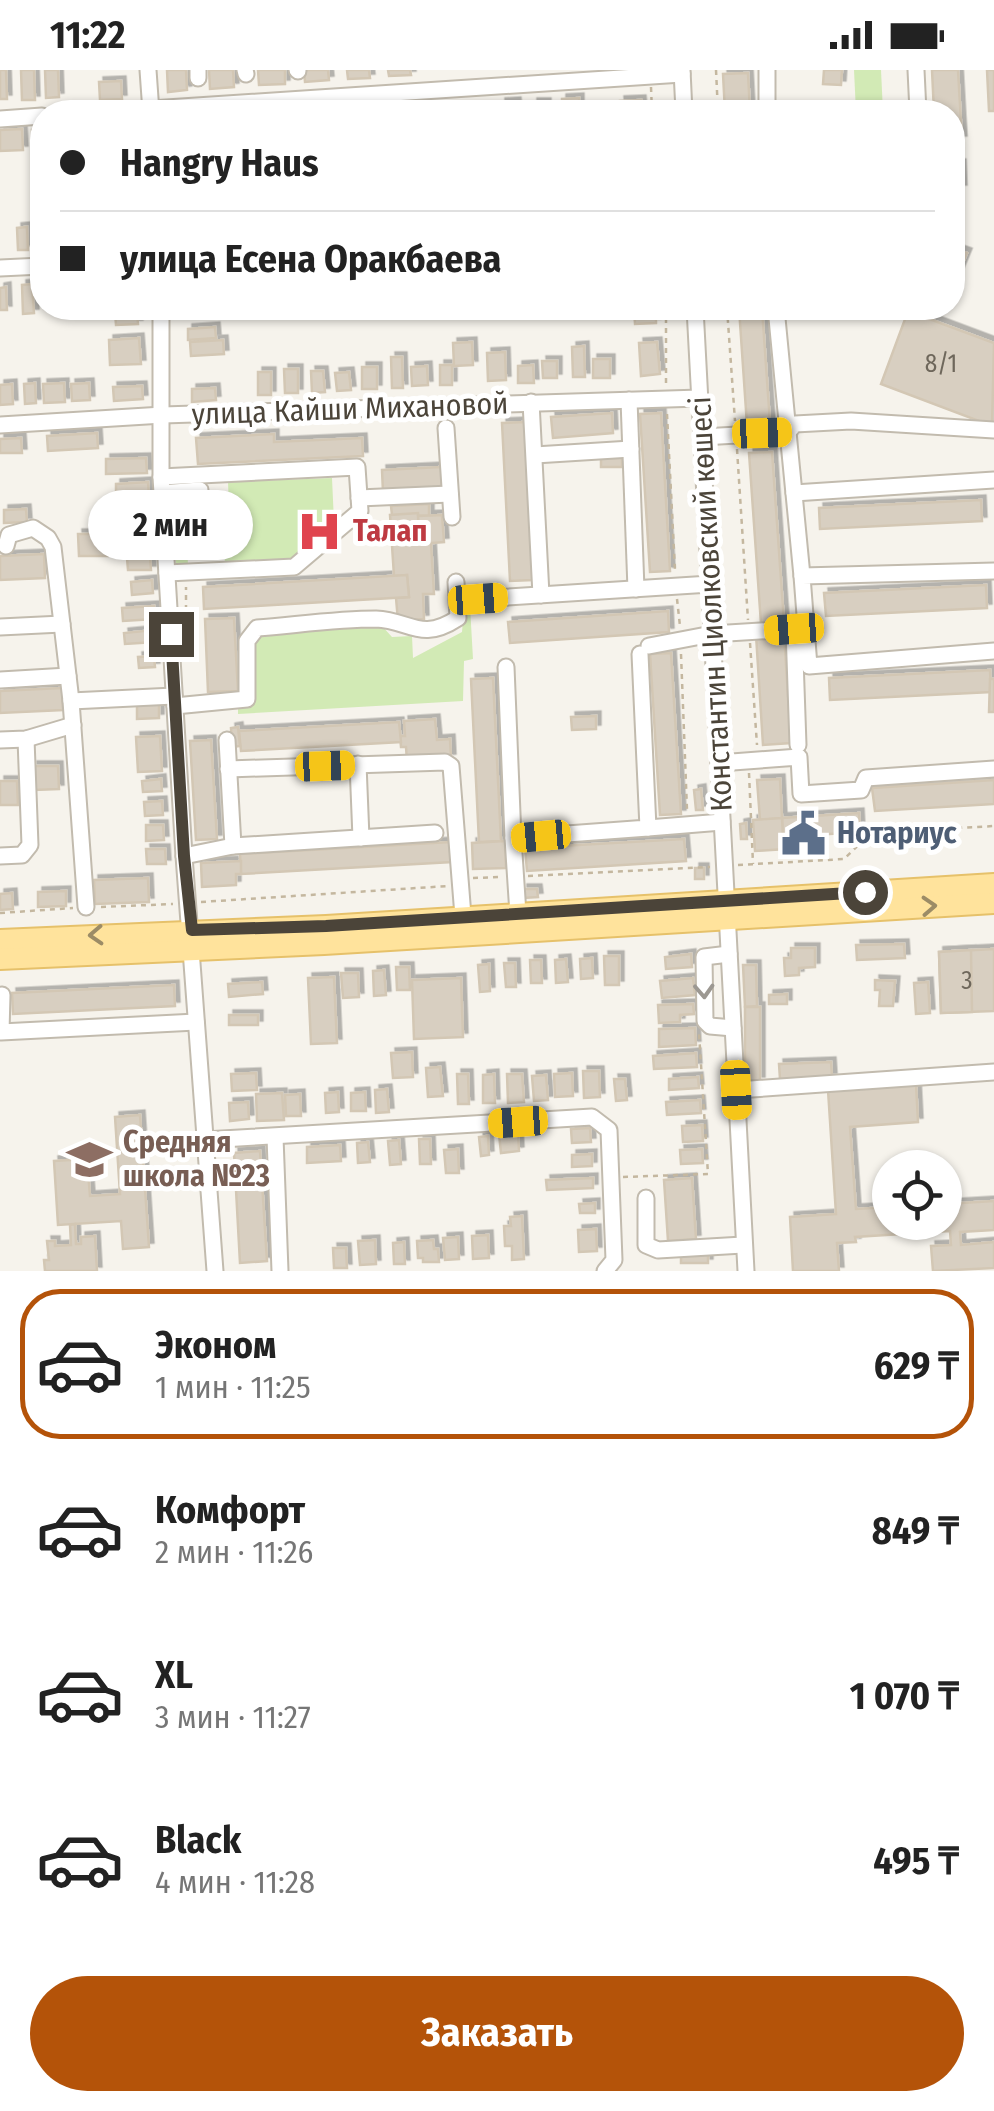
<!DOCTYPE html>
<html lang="ru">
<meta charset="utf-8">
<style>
:root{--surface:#fff;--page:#f6f6f6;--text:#222;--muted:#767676;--line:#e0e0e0;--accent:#b45309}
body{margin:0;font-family:"Fira Sans Condensed",sans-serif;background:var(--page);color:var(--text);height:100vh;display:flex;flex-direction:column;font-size:38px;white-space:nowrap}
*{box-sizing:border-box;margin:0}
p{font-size:32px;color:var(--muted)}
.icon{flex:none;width:55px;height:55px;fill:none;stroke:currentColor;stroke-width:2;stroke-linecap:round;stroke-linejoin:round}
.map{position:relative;height:1201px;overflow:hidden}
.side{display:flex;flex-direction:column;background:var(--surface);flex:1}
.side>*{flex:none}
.banner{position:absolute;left:30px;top:30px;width:935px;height:220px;border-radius:40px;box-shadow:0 2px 8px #0004;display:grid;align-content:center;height:220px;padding:0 30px;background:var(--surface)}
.controls{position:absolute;left:872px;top:1080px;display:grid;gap:20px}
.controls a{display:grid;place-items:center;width:90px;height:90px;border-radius:50%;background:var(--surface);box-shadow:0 2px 8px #0004;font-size:50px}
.end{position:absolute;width:45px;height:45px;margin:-22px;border:12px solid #4b4439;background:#fff;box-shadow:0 0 0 5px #fff}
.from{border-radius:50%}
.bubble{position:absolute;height:70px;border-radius:35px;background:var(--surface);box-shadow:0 2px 8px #0004;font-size:32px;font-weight:700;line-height:70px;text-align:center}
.car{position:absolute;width:30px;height:60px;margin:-30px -15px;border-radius:12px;box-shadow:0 0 8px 2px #0007;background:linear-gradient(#f5c518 24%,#345 0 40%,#f5c518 0 76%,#345 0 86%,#f5c518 0)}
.banner b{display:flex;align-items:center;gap:35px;height:95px;font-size:38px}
.banner b+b{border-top:2px solid var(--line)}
.banner i{width:25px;height:25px;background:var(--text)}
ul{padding:18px 0 0;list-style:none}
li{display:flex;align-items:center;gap:30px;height:150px;margin:0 20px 15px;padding:0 10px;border:5px solid transparent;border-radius:40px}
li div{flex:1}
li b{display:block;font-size:38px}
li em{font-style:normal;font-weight:700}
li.on{border-color:var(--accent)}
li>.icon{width:90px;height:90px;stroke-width:1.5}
.button{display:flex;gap:20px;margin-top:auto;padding:20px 30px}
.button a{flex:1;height:115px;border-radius:60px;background:var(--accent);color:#fff;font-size:40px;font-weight:700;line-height:115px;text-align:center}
.status{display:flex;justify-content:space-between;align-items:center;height:70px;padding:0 50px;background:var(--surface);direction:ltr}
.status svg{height:28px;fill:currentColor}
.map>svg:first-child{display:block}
.green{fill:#d2eab5}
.building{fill:#d8cfc1;stroke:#d3c7b4;stroke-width:2.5;filter:url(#shadow)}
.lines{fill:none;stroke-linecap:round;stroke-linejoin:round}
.minor-casing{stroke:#c2bbae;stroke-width:19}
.major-casing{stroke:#e6c16a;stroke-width:24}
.path{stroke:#c4b79f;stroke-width:2.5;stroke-dasharray:5 5;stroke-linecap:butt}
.minor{stroke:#fff;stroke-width:15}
.major{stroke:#ffe39c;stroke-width:20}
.oneway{stroke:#9c8c66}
.oneway2{stroke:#9c9892}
.route{stroke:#4b4439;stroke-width:12}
.labels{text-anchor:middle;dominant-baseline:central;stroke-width:10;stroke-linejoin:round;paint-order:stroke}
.number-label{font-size:25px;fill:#6e675b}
.street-label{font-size:30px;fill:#4b4439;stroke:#fff}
.health-label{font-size:30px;font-weight:bold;fill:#be3a42;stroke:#fff;text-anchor:start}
.service-label{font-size:30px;font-weight:bold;fill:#4e5e75;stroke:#fff;text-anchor:start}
.education-label{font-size:30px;font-weight:bold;fill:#785e54;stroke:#fff;text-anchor:start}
</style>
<div class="status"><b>11:22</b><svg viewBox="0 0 49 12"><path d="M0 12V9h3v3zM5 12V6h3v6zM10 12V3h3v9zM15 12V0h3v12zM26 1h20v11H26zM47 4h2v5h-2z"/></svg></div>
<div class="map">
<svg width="994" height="1201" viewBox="0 0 994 1201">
<defs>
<filter id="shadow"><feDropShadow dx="4.5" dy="-4.5" stdDeviation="0" flood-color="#0004"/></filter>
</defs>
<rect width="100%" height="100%" fill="#f6f3ec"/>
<g class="green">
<polygon points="854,0 881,0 883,42 856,42"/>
<polygon points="332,408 334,452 288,491 225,494 221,439 229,438 228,412"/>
<polygon points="185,425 188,496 176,497 173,426"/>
<polygon points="470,536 473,589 464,591 463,631 238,644 238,621 256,615 254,570 264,562 382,556 392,567 412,566 413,588 462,562 464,538"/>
</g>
<g class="building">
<polygon points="0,0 6,0 7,29 0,29"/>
<polygon points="21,0 34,0 35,30 22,30"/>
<polygon points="45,0 58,0 59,27 46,28"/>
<polygon points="167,0 186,0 187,20 168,22"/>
<polygon points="209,0 233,0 234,17 210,19"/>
<polygon points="258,0 285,0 285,14 259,15"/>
<polygon points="304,0 328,0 329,10 305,12"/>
<polygon points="347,0 369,0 370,8 348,9"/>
<polygon points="388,0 410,0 411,5 389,6"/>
<polygon points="824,0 842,0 841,15 823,14"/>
<polygon points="932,0 958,0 962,70 952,70 952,42 934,42"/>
<polygon points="987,0 994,0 994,41 989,41"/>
<polygon points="748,3 750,42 725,42 723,4"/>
<polygon points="121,11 122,29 100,30 99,12"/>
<polygon points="579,28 579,42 556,42 556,37 562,36 562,29"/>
<polygon points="641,30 642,42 621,42 620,31"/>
<polygon points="516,32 517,42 501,42 501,33"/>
<rect x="533" y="33" width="13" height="9"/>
<polygon points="22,59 23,80 0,81 0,60"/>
<polygon points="42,59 42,80 33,80 32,60"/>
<polygon points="952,94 961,94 962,119 952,119"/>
<polygon points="27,157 28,180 18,180 17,158"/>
<polygon points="952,178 967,183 952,219"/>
<polygon points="32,214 34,243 23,244 22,215"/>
<polygon points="6,217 7,240 0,240 0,218"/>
<polygon points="634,238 656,238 656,253 635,254"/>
<polygon points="739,238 762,238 770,353 747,355"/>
<polygon points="137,241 138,254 116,255 115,242"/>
<polygon points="908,241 994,273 992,356 881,314"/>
<polygon points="215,257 216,268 188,270 188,259"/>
<polygon points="139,268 141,294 110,295 109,270"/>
<polygon points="223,270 224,284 191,286 190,272"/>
<polygon points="472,272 473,295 454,296 453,273"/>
<polygon points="657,272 660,304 641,306 639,273"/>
<polygon points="584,276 585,307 573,307 572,277"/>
<polygon points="505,282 506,310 488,311 487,283"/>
<polygon points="391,287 402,287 403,318 392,318"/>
<rect x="593" y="289" width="17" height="19"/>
<polygon points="542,291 557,291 557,308 543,308"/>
<rect x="440" y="295" width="12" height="20"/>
<polygon points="533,295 534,313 518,313 518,296"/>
<polygon points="427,296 428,315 412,316 411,297"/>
<rect x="362" y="297" width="15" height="22"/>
<polygon points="284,299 298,299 298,323 285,323"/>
<polygon points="311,301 323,301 325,322 312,323"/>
<rect x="258" y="302" width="13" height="23"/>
<polygon points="349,302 351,320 337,321 335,303"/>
<polygon points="35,313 36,333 25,334 24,314"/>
<polygon points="64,313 65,332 44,333 43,314"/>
<polygon points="89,313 90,330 72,331 71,314"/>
<polygon points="12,314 13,334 0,335 0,315"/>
<polygon points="142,316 143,329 114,331 113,317"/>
<polygon points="215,318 216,330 192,332 192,319"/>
<polygon points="612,343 613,363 553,368 551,347"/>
<polygon points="661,343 670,501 650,502 640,344"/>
<polygon points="525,352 533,510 510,511 502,353"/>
<polygon points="97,363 98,378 48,381 47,366"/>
<polygon points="274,364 274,372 362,368 363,386 198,394 196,368"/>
<polygon points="21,368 22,383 0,383 0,369"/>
<polygon points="772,382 784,552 761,554 749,383"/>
<polygon points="601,386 622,387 622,397 601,397"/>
<polygon points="146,388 147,403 106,404 106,389"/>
<polygon points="441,397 442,419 383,422 382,400"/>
<polygon points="148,412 149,425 116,427 116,414"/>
<polygon points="981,430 982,451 820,459 819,438"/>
<polygon points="429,434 429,446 392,445 391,436"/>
<polygon points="120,438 149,438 149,449 120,450"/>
<polygon points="26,439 27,452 4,453 4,440"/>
<polygon points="418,443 420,474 431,473 434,524 423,524 424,549 398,551 396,528 409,527 407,505 394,506 390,445"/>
<polygon points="442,445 444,472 420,474 418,446"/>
<polygon points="150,462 151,474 125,475 124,463"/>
<polygon points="78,464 108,464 108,486 79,486"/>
<polygon points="44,484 45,508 0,510 0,486"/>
<polygon points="150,487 151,500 128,500 127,488"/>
<polygon points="407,505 409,527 204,539 203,517"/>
<polygon points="152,510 153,523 132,525 131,512"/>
<polygon points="986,515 987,538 826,546 824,523"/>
<polygon points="154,536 155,549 123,551 122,538"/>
<polygon points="668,541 669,562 510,573 508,552"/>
<polygon points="234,548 238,621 208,622 205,549"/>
<polygon points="154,560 155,572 125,574 124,563"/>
<polygon points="784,563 791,673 763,675 756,565"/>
<polygon points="671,583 681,744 660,745 650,584"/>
<polygon points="154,586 155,597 139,598 138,587"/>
<polygon points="990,600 991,622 830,630 829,608"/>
<polygon points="493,608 501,771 479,772 471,609"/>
<polygon points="990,609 994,609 994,642 989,642"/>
<polygon points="62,618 63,640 0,643 0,621"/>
<polygon points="159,634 159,648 137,649 137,635"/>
<polygon points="596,646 596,659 572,660 571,647"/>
<polygon points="435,649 437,670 450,669 451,688 407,691 406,677 401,677 400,666 405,666 404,651"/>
<polygon points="399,652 401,672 241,681 239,661"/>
<polygon points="238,657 240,676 232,677 231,658"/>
<polygon points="160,666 162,701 138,702 136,667"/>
<polygon points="211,670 217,769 196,770 190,671"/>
<polygon points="33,696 58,696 59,719 34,720"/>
<polygon points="161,709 162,721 143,722 142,711"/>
<polygon points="780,709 782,748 760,750 757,710"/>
<polygon points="994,710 994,734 875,741 872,718"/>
<polygon points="0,711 17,711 18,735 0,735"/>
<polygon points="701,719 703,740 696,740 694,720"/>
<polygon points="162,731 163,745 145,746 144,732"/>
<polygon points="859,743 860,762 783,767 782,748"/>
<polygon points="782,748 783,767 800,766 801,778 755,781 753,750"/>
<polygon points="746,753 747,769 741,769 740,754"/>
<polygon points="146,755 163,755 164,770 146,771"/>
<polygon points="684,769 686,791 527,801 525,778"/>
<polygon points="505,771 506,798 473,799 472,773"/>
<polygon points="451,772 452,792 241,804 240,784"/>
<polygon points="146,779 165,779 166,794 147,794"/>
<polygon points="241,791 241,804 236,804 236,815 202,817 201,793"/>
<rect x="695" y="798" width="9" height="11"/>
<polygon points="148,808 149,832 95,834 94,810"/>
<polygon points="523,819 537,819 538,827 523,828"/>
<polygon points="66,821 66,836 38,837 38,822"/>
<polygon points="12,823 13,839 0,840 0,824"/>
<polygon points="904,874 905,888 857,890 856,875"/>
<polygon points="791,878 815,878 815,897 799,898 799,905 785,906 784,888 791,888"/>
<polygon points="994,879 994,941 941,943 939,882"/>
<polygon points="971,880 972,942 941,943 939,882"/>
<polygon points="691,884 692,897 666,899 665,887"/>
<polygon points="604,886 619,886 619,915 605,915"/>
<polygon points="592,888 593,908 581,909 580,889"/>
<polygon points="566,889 568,912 556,913 555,890"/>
<polygon points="530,890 541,890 542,913 531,913"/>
<polygon points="504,893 515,893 516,917 506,917"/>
<polygon points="489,894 490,921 480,922 478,895"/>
<polygon points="743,895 756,895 757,936 745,937"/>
<polygon points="396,897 409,897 410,920 397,920"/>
<polygon points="384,900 386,925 374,926 373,901"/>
<polygon points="341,903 358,903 359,927 343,928"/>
<polygon points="334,907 337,973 311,974 308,908"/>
<polygon points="461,908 463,967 414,969 412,910"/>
<polygon points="693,908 695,925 662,928 660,911"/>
<polygon points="875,910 895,911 893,936 879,936 880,920 875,920"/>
<polygon points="262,912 263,924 229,927 228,914"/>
<polygon points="928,912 930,943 916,944 914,913"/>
<polygon points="174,915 175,936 13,944 12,923"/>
<polygon points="787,924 787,934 769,934 769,925"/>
<polygon points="693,934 694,944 680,945 680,952 659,953 658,935"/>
<rect x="745" y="937" width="15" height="74"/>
<rect x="229" y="945" width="29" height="10"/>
<polygon points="695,958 696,975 659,977 659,959"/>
<polygon points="412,982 413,1007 393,1008 391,983"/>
<polygon points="696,983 697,997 654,999 653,986"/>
<polygon points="831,992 832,1007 780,1009 779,994"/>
<polygon points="440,997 443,1026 428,1027 426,998"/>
<polygon points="583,1001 599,1001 600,1027 584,1028"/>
<polygon points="256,1003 257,1020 232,1021 231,1004"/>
<polygon points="572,1003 573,1026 555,1027 554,1004"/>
<polygon points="457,1004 468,1004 469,1034 458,1034"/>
<polygon points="494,1004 495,1033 483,1033 483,1005"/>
<polygon points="507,1004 522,1004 524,1032 508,1033"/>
<polygon points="546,1005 548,1030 534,1031 532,1006"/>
<polygon points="698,1007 699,1018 669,1020 669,1009"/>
<polygon points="614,1009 625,1009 627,1030 616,1031"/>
<polygon points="916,1014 918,1052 850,1057 856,1139 890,1137 890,1152 945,1152 945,1134 994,1131 994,1160 960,1162 961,1175 994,1172 994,1198 933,1201 931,1176 951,1175 950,1161 855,1167 856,1172 837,1173 839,1201 793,1201 790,1147 836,1144 828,1020"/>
<polygon points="387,1019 389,1042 376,1043 375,1020"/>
<polygon points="338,1022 339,1042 326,1043 325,1023"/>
<polygon points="365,1022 366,1041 351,1041 351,1023"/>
<polygon points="282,1023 284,1050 257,1051 256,1024"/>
<polygon points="300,1024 301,1046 286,1046 285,1025"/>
<polygon points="700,1030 701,1043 667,1045 666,1032"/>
<polygon points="248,1032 249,1049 230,1051 229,1033"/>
<polygon points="140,1045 144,1104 159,1103 160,1117 145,1118 149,1177 123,1179 121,1151 58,1155 54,1091 87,1089 90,1126 120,1124 115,1047"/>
<polygon points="702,1055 703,1071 683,1072 682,1056"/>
<polygon points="590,1058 591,1072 572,1073 571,1059"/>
<polygon points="518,1063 519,1081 501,1083 499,1064"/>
<polygon points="488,1066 489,1085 481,1086 479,1067"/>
<polygon points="419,1069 430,1069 431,1094 420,1094"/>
<polygon points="399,1070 401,1094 390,1095 388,1071"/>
<polygon points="368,1072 370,1092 358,1093 357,1073"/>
<polygon points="340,1075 341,1091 307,1093 307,1077"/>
<polygon points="458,1079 459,1103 446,1103 444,1080"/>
<polygon points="702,1079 703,1093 681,1094 680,1080"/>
<polygon points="260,1081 267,1191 240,1193 234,1083"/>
<polygon points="592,1084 592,1096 572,1097 572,1085"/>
<polygon points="593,1108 593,1118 547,1120 546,1110"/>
<polygon points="692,1108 696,1169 668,1171 664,1110"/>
<polygon points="595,1133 595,1143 580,1143 579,1134"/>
<polygon points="522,1146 524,1189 512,1190 512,1176 505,1176 504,1156 511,1156 510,1147"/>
<polygon points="75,1154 76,1174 81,1174 81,1167 95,1166 97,1201 45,1201 44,1190 49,1190 47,1171 55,1171 55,1176 71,1175 70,1155"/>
<polygon points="596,1159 597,1181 579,1182 578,1160"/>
<polygon points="488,1165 489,1188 473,1189 472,1166"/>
<polygon points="458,1167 459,1189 445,1190 443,1168"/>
<polygon points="375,1170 376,1194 360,1195 358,1171"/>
<polygon points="433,1170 434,1179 438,1179 439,1192 423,1192 423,1188 418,1188 417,1171"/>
<polygon points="404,1172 405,1194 394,1194 393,1173"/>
<polygon points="333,1178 346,1178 347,1198 334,1198"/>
<rect x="681" y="1182" width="27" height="11"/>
</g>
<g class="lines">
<defs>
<g id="minor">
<polyline points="148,0 151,42"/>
<polyline points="198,0 198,8"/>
<polyline points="245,0 246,4"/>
<polyline points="297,0 298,1"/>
<polyline points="682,0 684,42"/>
<polyline points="916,0 918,42"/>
<polyline points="106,42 682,4"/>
<polyline points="767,42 767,0"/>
<polyline points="0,49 42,46"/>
<polyline points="0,198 42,196"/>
<polyline points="161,238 161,407 184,786 215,1201"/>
<polyline points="695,238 746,1201"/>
<polyline points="776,238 788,362"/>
<polyline points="629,330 636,519"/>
<polyline points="531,332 541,525"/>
<polyline points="0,355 163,345 700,328"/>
<polyline points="446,358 452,447"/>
<polyline points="788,362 795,354 851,351 994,360"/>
<polyline points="702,367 788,362 802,506"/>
<polyline points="535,385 631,379"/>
<polyline points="161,407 357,397 360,441 294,497 167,503"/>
<polyline points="162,423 200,420"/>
<polyline points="794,423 994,410"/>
<polyline points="359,428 450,424"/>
<polyline points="6,476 9,465 33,458 48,468 53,477 71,631 86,837"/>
<polyline points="478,529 710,514"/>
<polyline points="0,557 62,554"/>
<polyline points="806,558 809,596 994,581"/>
<polyline points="794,559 806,558 802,506 994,501"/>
<polyline points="649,576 712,564 794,559 798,675"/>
<polyline points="506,597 513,768"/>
<polyline points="0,610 68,606"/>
<polyline points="71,631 174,626"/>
<path d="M 175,636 L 247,629 L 247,571 L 257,558 C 296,555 337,549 376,549 C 410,550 420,573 458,548 L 456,512"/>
<polyline points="0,670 26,669 73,655"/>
<polyline points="227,670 233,776"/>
<polyline points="719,693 799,687 801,724 861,720 866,708 994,699"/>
<polyline points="358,694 361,768"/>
<polyline points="228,699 445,692 451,696 463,846"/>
<polyline points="648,758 722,752"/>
<polyline points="0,786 22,785 30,775 26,669"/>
<polyline points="184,786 233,776 435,763"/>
<polyline points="518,844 513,768 648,758 640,584"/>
<polyline points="729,884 704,887 705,951 710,956 733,958"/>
<polyline points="2,925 1,962 196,952"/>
<polyline points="737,1020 994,1002"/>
<polyline points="275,1067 280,1201"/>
<polyline points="205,1070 592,1047 609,1060 614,1190 605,1201"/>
<polyline points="646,1128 646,1175 658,1180 743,1175"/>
</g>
<g id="major">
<polyline points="0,870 326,856 994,814"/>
<polyline points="0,889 324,874 994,833"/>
</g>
</defs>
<use href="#minor" class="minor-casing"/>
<use href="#major" class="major-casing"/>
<g class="path">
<polyline points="716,0 718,42"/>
<polyline points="651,17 652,42"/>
<polyline points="666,238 666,316"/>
<polyline points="727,238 735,351"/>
<polyline points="667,344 675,501"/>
<polyline points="737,379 748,550"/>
<polyline points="677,529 680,556"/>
<polyline points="186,550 186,517"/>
<polyline points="750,573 757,675"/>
<polyline points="681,584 687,740"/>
<polyline points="749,703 753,794"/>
<polyline points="738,795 844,789 871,763 994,756"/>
<polyline points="528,806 710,797"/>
<polyline points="473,808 500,807"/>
<polyline points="201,832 448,816"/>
<polyline points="101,837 173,834"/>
<polyline points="0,843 73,838"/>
<polyline points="623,1107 708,1104 699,963"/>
</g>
<use href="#minor" class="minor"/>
<use href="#major" class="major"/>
</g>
<defs><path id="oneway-chevron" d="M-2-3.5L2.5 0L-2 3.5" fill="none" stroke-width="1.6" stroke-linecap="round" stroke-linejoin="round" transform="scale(2.5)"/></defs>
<g class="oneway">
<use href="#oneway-chevron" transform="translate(929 836) rotate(-3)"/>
<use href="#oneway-chevron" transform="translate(96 865) rotate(177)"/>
</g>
<use class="oneway2" href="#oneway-chevron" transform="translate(704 921) rotate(87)"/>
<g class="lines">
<polyline class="route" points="171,564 184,786 192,860 326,856 865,822"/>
</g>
<defs>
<symbol id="hospital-bare" viewBox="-9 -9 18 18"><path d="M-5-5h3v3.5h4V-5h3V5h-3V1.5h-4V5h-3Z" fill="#e0444e" stroke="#fff" stroke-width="2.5" paint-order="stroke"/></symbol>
<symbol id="civic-bare" viewBox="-9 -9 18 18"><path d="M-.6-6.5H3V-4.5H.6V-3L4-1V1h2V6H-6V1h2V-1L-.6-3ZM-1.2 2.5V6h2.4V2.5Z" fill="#5c6f8a" stroke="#fff" stroke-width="2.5" paint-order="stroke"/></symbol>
<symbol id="school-bare" viewBox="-9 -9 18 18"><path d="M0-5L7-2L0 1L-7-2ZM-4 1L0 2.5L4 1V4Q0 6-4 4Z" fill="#8d6e63" stroke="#fff" stroke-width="2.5" paint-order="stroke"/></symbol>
</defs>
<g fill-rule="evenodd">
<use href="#hospital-bare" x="288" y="430" width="63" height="63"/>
<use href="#civic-bare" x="772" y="732" width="63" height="63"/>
<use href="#school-bare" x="58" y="1058" width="63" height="63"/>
</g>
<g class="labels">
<g class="number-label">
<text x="941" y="294">8/1</text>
<text x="967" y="911">3</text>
</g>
<g class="street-label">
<text transform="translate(350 339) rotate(-2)">улица Кайши Михановой</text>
<text transform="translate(711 534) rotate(-93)">Константин Циолковский көшесі</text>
</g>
<g class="health-label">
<text x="353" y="461">Талап</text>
</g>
<g class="service-label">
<text x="837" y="763">Нотариус</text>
</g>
<g class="education-label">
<text x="123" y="1072">Средняя<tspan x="123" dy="34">школа №23</tspan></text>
</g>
</g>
</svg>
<div class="controls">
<a><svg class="icon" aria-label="locate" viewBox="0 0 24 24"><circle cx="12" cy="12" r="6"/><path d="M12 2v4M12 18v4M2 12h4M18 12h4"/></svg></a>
</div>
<i class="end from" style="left:865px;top:822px"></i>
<i class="end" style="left:171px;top:564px"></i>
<div class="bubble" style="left:88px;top:420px;width:165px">2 мин</div>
<i class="car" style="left:762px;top:363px;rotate:88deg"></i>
<i class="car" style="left:478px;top:529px;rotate:86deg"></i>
<i class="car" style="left:794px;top:559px;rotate:266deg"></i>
<i class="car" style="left:325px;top:696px;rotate:88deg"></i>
<i class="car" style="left:541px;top:766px;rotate:265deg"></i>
<i class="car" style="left:736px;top:1020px;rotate:177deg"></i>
<i class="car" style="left:518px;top:1052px;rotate:266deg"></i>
<div class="banner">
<b><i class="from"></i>Hangry Haus</b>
<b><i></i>улица Есена Оракбаева</b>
</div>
</div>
<section class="side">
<ul>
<li class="on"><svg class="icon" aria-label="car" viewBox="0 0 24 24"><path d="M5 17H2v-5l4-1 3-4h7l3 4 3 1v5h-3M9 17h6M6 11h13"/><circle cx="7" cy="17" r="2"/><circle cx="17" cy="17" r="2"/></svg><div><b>Эконом</b><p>1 мин · 11:25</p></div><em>629 ₸</em></li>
<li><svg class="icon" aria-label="car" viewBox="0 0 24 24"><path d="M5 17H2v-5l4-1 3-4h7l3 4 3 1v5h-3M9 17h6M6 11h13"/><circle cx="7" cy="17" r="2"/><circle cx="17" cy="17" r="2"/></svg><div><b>Комфорт</b><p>2 мин · 11:26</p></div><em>849 ₸</em></li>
<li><svg class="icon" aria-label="car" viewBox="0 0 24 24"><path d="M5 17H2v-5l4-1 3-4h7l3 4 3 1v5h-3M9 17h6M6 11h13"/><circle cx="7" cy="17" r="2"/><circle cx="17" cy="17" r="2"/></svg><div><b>XL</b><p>3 мин · 11:27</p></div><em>1 070 ₸</em></li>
<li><svg class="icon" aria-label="car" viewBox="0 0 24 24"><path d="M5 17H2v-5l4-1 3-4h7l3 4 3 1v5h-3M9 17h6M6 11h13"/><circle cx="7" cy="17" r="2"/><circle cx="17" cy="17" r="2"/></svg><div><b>Black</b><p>4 мин · 11:28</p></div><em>495 ₸</em></li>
</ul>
<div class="button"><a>Заказать</a></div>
</section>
